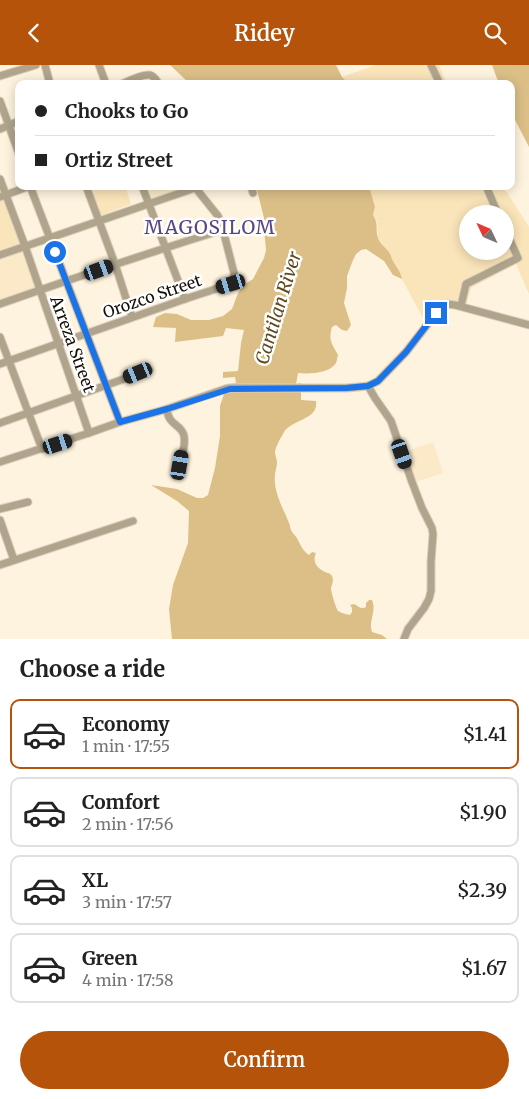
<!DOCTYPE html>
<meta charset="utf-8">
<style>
:root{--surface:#fff;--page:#f6f6f6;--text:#222;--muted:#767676;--line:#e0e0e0;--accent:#b45309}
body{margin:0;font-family:Merriweather,serif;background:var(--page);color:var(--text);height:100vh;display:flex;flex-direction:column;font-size:19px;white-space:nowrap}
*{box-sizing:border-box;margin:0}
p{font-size:16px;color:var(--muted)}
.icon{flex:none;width:28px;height:28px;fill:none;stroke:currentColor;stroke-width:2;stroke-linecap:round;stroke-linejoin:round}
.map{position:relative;height:574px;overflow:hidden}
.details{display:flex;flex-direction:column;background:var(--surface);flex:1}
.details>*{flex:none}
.top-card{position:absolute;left:15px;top:15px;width:500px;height:110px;border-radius:10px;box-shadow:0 2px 12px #0003;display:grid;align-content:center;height:110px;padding:0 20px;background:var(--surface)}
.needle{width:32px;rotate:314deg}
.buttons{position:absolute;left:459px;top:140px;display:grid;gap:10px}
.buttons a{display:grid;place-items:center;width:55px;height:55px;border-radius:50%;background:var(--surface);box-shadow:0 2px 12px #0003;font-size:25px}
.end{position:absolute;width:22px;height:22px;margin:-11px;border:6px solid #1a73e8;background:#fff;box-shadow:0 0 0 2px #fff}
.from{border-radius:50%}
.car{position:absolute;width:15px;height:30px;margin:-15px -8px;border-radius:6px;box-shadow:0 0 4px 1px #0007;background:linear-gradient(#222 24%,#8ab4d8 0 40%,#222 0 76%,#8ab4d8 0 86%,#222 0)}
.top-card b{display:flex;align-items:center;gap:18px;height:48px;font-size:19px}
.top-card b+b{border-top:1px solid var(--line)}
.top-card i{width:12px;height:12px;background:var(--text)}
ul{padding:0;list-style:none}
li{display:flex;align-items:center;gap:15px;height:70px;margin:0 10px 8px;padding:0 10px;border:2px solid var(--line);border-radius:10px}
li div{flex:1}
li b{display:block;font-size:19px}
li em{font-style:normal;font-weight:600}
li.on{border-color:var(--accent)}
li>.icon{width:45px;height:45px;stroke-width:1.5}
h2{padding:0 20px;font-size:22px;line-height:60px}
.action{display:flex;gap:10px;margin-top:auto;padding:10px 20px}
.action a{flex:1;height:58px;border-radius:30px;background:var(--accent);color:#fff;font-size:20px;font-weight:600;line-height:58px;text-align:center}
header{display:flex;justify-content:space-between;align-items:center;height:65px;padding:0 20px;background:var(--accent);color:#fff;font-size:22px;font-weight:600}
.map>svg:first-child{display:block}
.built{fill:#fbe9c8}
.green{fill:#fae4b9;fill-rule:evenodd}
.water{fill:#dcbf87}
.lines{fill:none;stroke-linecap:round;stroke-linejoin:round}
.minor-casing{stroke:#d9cfbc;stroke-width:9}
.minor{stroke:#b0a48c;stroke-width:7}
.route{stroke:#1a73e8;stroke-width:6}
.labels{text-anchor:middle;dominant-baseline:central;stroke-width:5;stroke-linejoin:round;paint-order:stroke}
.street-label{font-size:16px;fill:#151007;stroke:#fff}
.water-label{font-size:18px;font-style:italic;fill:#5d481d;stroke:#fff}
.quarter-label{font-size:19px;letter-spacing:1px;fill:#574785;stroke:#fff}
</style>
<header><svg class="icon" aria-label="back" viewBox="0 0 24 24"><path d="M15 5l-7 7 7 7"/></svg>Ridey<svg class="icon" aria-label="search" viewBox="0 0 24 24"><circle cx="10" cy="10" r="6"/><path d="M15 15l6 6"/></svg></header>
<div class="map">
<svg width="529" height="574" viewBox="0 0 529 574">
<rect width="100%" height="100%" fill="#fef3de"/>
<g class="built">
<polygon points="145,121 187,121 188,123 150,136"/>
<polygon points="23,185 36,223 0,235 0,193"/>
<polygon points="433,377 443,408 415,417 404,387"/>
</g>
<g class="green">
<polygon points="376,0 439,0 447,19 346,19 346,16 342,12"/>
<polygon points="100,121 125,121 131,139 99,151 89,125"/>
<path d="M 369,121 L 503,121 L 529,162 L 529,229 L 516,199 L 471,223 L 466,240 C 463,239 458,236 454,236 C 441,233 432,248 425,257 L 402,214 L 398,202 L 393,197 L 389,187 L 382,181 L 378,173 L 377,156 L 373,151 L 375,142 ZM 468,149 L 505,149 L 505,186 L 468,186 Z"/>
<polygon points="4,134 21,179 0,186 0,136"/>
</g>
<g class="water">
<polygon points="170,0 336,0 342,12 346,16 346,19 190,19"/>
<polygon points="492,0 529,0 529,82 511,47 511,19 499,19"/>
<path d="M 256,121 L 369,121 L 375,142 L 373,150 C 379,159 375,164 378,173 C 380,179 384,181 388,186 C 391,189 391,193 393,196 C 397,203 400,205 402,214 L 393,210 L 384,196 L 366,184 L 361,185 L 356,189 L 353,195 L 347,211 L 347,223 L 344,238 L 351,260 L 347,266 L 342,265 L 336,260 L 332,262 C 328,276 332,278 338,290 C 337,293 337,296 336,298 C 329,309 309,309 298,308 L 296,319 L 301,318 L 301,335 L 316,336 C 319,356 289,354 283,369 C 280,374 276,381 275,387 C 275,391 277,394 277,398 C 277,402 275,406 275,410 C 273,426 283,443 289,458 C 290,460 290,463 291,465 C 293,469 296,471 298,475 C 301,481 303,486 309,490 L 312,487 L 316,488 C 312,497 317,503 325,507 C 329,509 329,507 332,511 C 334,516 332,519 331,523 C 331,527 336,543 338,546 C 341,548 346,549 350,550 L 352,547 L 352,543 L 350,540 L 354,539 C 358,541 361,545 366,542 L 366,538 L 369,535 L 372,535 C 377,547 368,556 372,567 L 382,570 L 387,574 L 172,574 L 169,544 L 173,520 L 188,478 L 189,446 L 177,436 L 151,420 L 177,424 L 197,433 L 203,433 L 208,430 L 215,403 L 220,371 L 220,341 L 224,329 L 230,326 L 230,319 L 236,318 L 235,312 L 223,313 L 223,307 L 238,306 L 241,278 L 244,265 L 226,263 L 223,271 L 175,277 L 176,263 L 153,262 L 156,252 L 165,248 L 177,249 L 191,255 L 209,255 L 223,251 L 232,244 L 238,228 L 242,221 L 253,214 L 264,193 L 266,185 L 264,164 L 264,153 Z"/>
</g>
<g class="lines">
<defs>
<g id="minor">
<polyline points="45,0 50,19"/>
<polyline points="99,0 106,19"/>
<polyline points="431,0 440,19"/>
<polyline points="0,11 36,0"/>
<path d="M 122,19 C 128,16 143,9 150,10 C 154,11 157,16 159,19"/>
<polyline points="0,36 19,89"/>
<polyline points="0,64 19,56"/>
<polyline points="0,114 25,181 89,368"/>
<polyline points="30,121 120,357"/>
<polyline points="86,121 115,199 132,252"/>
<polyline points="142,121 185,234"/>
<polyline points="251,121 253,128"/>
<polyline points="486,121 498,149"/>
<polyline points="0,132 30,121"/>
<polyline points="0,190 195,123"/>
<path d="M 0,239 C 74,213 148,188 222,165"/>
<polyline points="461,241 466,219 518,193 505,164"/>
<polyline points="0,272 42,384"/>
<polyline points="0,299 185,234 231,219 234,213 234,208 222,161 218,151 194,121"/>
<polyline points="368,321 375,333 391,356 412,417 422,443 432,463 433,469 431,497 431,526 429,534 424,543 408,564 404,574"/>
<path d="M 167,344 C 168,361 182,359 184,371 C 186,379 182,391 180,400"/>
<polyline points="0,358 149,305"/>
<polyline points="0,397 89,368 120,357 167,344 225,324 230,323 347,323 368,321 378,316 406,287 441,242 447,239 455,240 529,260"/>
<polyline points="0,444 28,437"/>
<polyline points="0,455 14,495"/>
<polyline points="0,500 133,456"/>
</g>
</defs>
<use href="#minor" class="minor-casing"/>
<use href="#minor" class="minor"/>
</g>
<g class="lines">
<polyline class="route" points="55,187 120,357 167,344 230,324 346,323 368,321 378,316 406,287 436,248"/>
</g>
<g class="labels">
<g class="street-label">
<text transform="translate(152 231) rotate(-19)">Orozco Street</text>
<text transform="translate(73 279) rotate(70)">Arreza Street</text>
</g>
<g class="water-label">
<text transform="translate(278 243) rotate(-73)">Cantilan River</text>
</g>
<g class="quarter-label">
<text x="210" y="162">MAGOSILOM</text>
</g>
</g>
</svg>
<div class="buttons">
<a><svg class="needle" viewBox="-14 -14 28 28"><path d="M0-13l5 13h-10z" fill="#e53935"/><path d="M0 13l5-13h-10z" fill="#767676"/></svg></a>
</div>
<i class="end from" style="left:55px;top:187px"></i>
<i class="end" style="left:436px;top:248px"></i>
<i class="car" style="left:99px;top:205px;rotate:70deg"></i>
<i class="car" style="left:231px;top:219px;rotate:253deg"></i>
<i class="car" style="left:138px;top:308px;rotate:248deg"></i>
<i class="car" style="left:58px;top:379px;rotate:72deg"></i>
<i class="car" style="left:402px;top:389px;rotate:161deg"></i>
<i class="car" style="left:180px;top:400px;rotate:10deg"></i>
<div class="top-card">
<b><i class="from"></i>Chooks to Go</b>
<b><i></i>Ortiz Street</b>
</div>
</div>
<section class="details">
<h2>Choose a ride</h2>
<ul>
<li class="on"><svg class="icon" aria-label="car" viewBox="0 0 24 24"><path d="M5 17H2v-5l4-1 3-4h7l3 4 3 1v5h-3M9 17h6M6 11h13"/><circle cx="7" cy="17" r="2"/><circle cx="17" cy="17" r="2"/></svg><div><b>Economy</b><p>1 min · 17:55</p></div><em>$1.41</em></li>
<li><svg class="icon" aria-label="car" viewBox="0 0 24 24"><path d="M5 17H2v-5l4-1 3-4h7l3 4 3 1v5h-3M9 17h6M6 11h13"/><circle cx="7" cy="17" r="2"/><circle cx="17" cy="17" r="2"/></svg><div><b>Comfort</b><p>2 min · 17:56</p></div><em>$1.90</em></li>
<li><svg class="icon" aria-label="car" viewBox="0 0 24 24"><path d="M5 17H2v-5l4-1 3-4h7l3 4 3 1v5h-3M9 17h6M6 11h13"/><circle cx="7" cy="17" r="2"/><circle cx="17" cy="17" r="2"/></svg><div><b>XL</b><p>3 min · 17:57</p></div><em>$2.39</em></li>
<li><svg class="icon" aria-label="car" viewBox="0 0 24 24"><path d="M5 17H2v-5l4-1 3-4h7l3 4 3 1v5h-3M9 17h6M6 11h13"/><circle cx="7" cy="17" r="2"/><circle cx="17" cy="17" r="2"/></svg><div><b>Green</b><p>4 min · 17:58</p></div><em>$1.67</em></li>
</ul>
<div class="action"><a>Confirm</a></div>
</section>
